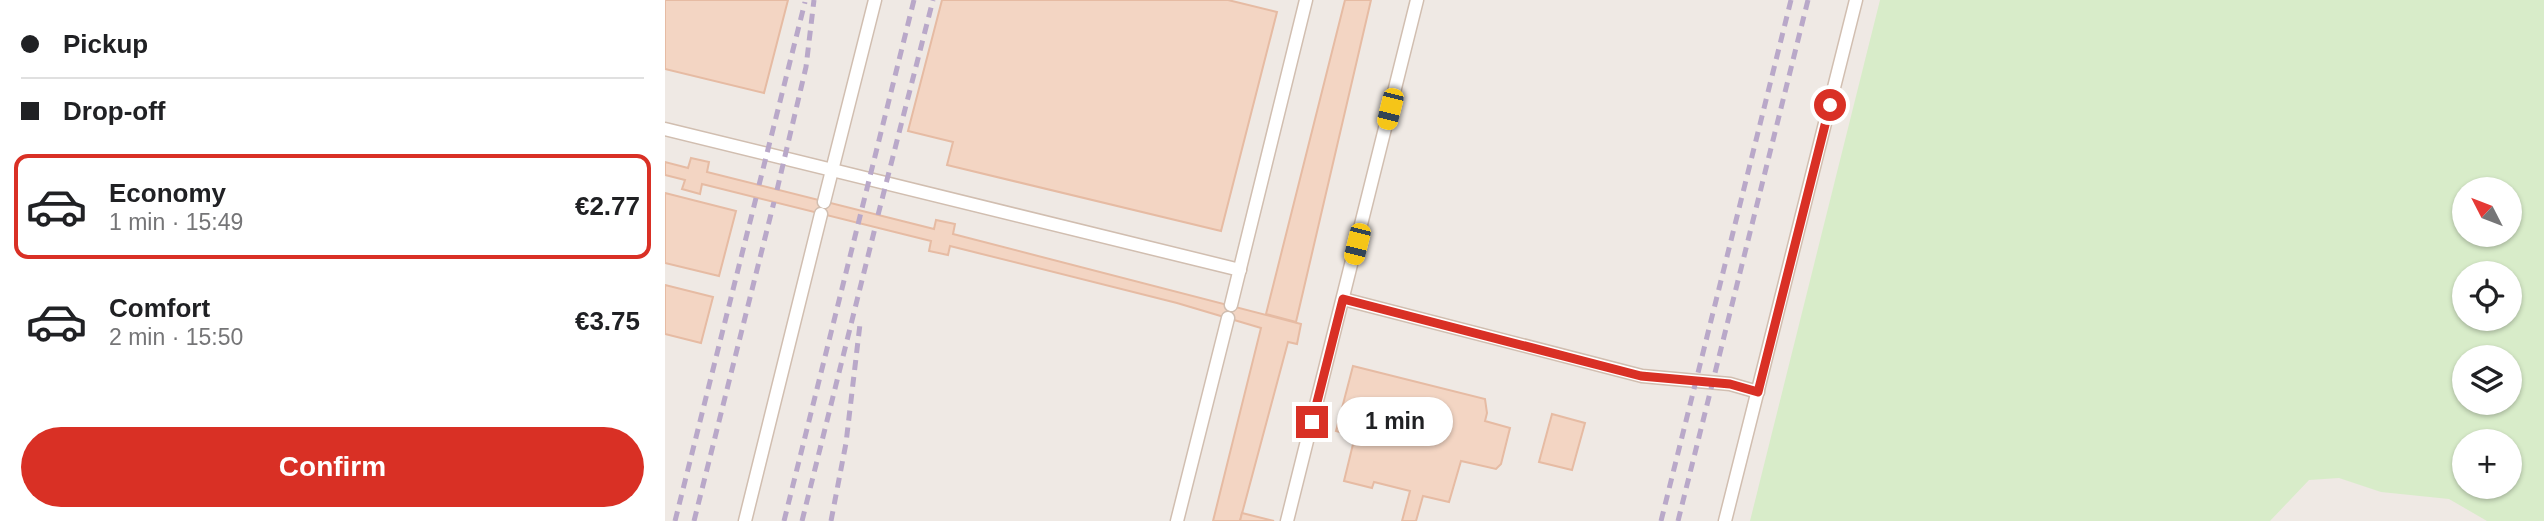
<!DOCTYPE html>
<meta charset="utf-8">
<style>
:root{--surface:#fff;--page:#f2f2f2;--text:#202124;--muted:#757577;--line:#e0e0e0;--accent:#d93025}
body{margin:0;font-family:Helvetica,sans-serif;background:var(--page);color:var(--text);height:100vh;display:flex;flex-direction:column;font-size:26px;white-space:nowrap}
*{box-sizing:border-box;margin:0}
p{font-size:23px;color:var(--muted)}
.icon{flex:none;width:38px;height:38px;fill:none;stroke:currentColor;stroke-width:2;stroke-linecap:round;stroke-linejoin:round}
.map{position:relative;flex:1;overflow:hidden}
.sheet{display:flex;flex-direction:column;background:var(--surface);width:665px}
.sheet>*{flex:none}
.banner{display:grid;align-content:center;height:154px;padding:0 21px;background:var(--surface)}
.needle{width:46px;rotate:312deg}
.buttons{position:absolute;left:1787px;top:177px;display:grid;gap:14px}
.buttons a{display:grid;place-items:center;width:70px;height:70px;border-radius:50%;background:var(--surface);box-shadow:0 2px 5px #0004;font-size:35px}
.end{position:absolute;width:32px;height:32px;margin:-16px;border:9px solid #d93025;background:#fff;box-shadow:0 0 0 4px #fff}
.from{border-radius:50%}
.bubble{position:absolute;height:49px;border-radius:24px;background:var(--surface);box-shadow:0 2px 5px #0004;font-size:23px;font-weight:800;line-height:49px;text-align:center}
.car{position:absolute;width:21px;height:42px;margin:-21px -10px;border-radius:9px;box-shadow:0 0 5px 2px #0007;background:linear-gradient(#f5c518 24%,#345 0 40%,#f5c518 0 76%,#345 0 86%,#f5c518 0)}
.banner b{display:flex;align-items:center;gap:24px;height:66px;font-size:26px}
.banner b+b{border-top:2px solid var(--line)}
.banner i{width:18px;height:18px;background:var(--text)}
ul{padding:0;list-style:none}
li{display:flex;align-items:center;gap:21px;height:105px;margin:0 14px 10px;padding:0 7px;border:4px solid transparent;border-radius:14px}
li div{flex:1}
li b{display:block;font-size:26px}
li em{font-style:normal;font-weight:800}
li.selected{border-color:var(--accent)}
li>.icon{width:63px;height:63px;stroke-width:1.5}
.cta{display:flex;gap:14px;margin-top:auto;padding:14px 21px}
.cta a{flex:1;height:80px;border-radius:42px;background:var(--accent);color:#fff;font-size:28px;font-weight:800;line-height:80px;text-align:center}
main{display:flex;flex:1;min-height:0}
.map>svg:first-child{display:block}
.industrial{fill:#efe9e4;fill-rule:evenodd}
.green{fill:#d8ecc9;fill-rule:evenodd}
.building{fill:#f3d5c3;stroke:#e6bba3;stroke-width:2}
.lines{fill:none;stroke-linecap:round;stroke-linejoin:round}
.service-casing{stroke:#d1beb0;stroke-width:15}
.service{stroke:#fff;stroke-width:12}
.rail{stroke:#b9a8c9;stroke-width:5;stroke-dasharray:10 7;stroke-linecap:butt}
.route{stroke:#d93025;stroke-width:9}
</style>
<main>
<section class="sheet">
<div class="banner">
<b><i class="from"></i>Pickup</b>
<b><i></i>Drop-off</b>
</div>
<ul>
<li class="selected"><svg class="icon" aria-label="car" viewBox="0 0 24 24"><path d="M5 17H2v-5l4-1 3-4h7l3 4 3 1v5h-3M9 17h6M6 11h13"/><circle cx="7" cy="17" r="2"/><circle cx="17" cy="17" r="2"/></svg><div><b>Economy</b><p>1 min · 15:49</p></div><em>€2.77</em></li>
<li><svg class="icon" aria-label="car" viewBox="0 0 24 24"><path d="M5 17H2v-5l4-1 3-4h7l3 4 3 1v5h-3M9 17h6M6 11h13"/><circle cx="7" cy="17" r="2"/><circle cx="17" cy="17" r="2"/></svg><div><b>Comfort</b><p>2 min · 15:50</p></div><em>€3.75</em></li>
</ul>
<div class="cta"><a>Confirm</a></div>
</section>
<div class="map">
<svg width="1879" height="521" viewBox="0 0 1879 521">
<rect width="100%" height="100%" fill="#fdf6ec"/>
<path class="industrial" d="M 0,0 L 1879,0 L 1879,521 L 0,521 ZM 1799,189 L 1844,189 L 1844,234 L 1799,234 ZM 1799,273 L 1844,273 L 1844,318 L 1799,318 ZM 1799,357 L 1844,357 L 1844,402 L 1799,402 ZM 1799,441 L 1844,441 L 1844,486 L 1799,486 Z"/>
<path class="green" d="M 1215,0 L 1879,0 L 1879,521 L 1822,521 L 1784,499 L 1716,492 L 1674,478 L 1644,480 L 1605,521 L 1085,521 ZM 1799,189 L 1844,189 L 1844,234 L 1799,234 ZM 1799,273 L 1844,273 L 1844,318 L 1799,318 ZM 1799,357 L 1844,357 L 1844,402 L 1799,402 ZM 1799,441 L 1844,441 L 1844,486 L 1799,486 Z"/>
<g class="building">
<polygon points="0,0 123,0 99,93 0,69"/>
<polygon points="277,0 563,0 612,12 556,231 282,165 288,142 243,131"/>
<polygon points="680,0 706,0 631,322 601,314"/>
<polygon points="26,158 44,162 42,172 269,229 271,220 290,224 288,234 636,324 632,344 623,342 575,521 548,521 596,328 512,303 285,246 283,255 264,251 266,241 37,184 35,194 17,189 20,180 0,175 0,162 23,168"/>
<polygon points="0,193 71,211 54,276 0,263"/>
<polygon points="0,285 48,297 36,343 0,334"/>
<polygon points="688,366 820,399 822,413 820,421 845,428 836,464 831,469 796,461 784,502 758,496 751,521 737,521 745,491 709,482 707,488 679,481 690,436 671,431"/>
<polygon points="887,414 920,423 907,470 874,462"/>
<polygon points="577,513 609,521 575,521"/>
</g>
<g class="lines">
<defs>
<g id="service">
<polyline points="0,129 575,270"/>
<polyline points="159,202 210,0"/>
<polyline points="678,299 977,376 1065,384 1093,392"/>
<polyline points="566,305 641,0"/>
<polyline points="80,521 156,214"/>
<polyline points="512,521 563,318"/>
<polyline points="622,521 752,0"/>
<polyline points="1060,521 1191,0"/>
</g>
</defs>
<use href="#service" class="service-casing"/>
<use href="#service" class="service"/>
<g class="rail">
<polyline points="94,185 140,2"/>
<polyline points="112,190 141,67 149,0"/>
<polyline points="213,215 268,0"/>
<polyline points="10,521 91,198"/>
<polyline points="29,521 109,202"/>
<polyline points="119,521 249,0"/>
<polyline points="137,521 210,228"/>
<polyline points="166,521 181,443 195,324"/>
<polyline points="996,521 1126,0"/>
<polyline points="1013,521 1143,0"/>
</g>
</g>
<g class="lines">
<polyline class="route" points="647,422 678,299 976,376 1065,384 1093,392 1165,105"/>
</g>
</svg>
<div class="buttons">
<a><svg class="needle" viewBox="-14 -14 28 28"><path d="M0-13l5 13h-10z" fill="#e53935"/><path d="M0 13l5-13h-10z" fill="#757577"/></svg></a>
<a><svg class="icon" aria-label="locate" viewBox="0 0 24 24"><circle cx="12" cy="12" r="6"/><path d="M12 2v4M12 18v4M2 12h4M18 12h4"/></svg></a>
<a><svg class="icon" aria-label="layers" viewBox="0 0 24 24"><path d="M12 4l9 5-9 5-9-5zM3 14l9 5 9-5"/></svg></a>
<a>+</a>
</div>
<i class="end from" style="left:1165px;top:105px"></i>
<i class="end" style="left:647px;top:422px"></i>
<div class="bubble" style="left:672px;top:397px;width:116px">1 min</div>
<i class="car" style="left:725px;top:109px;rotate:194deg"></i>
<i class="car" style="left:692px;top:244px;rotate:194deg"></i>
</div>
</main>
